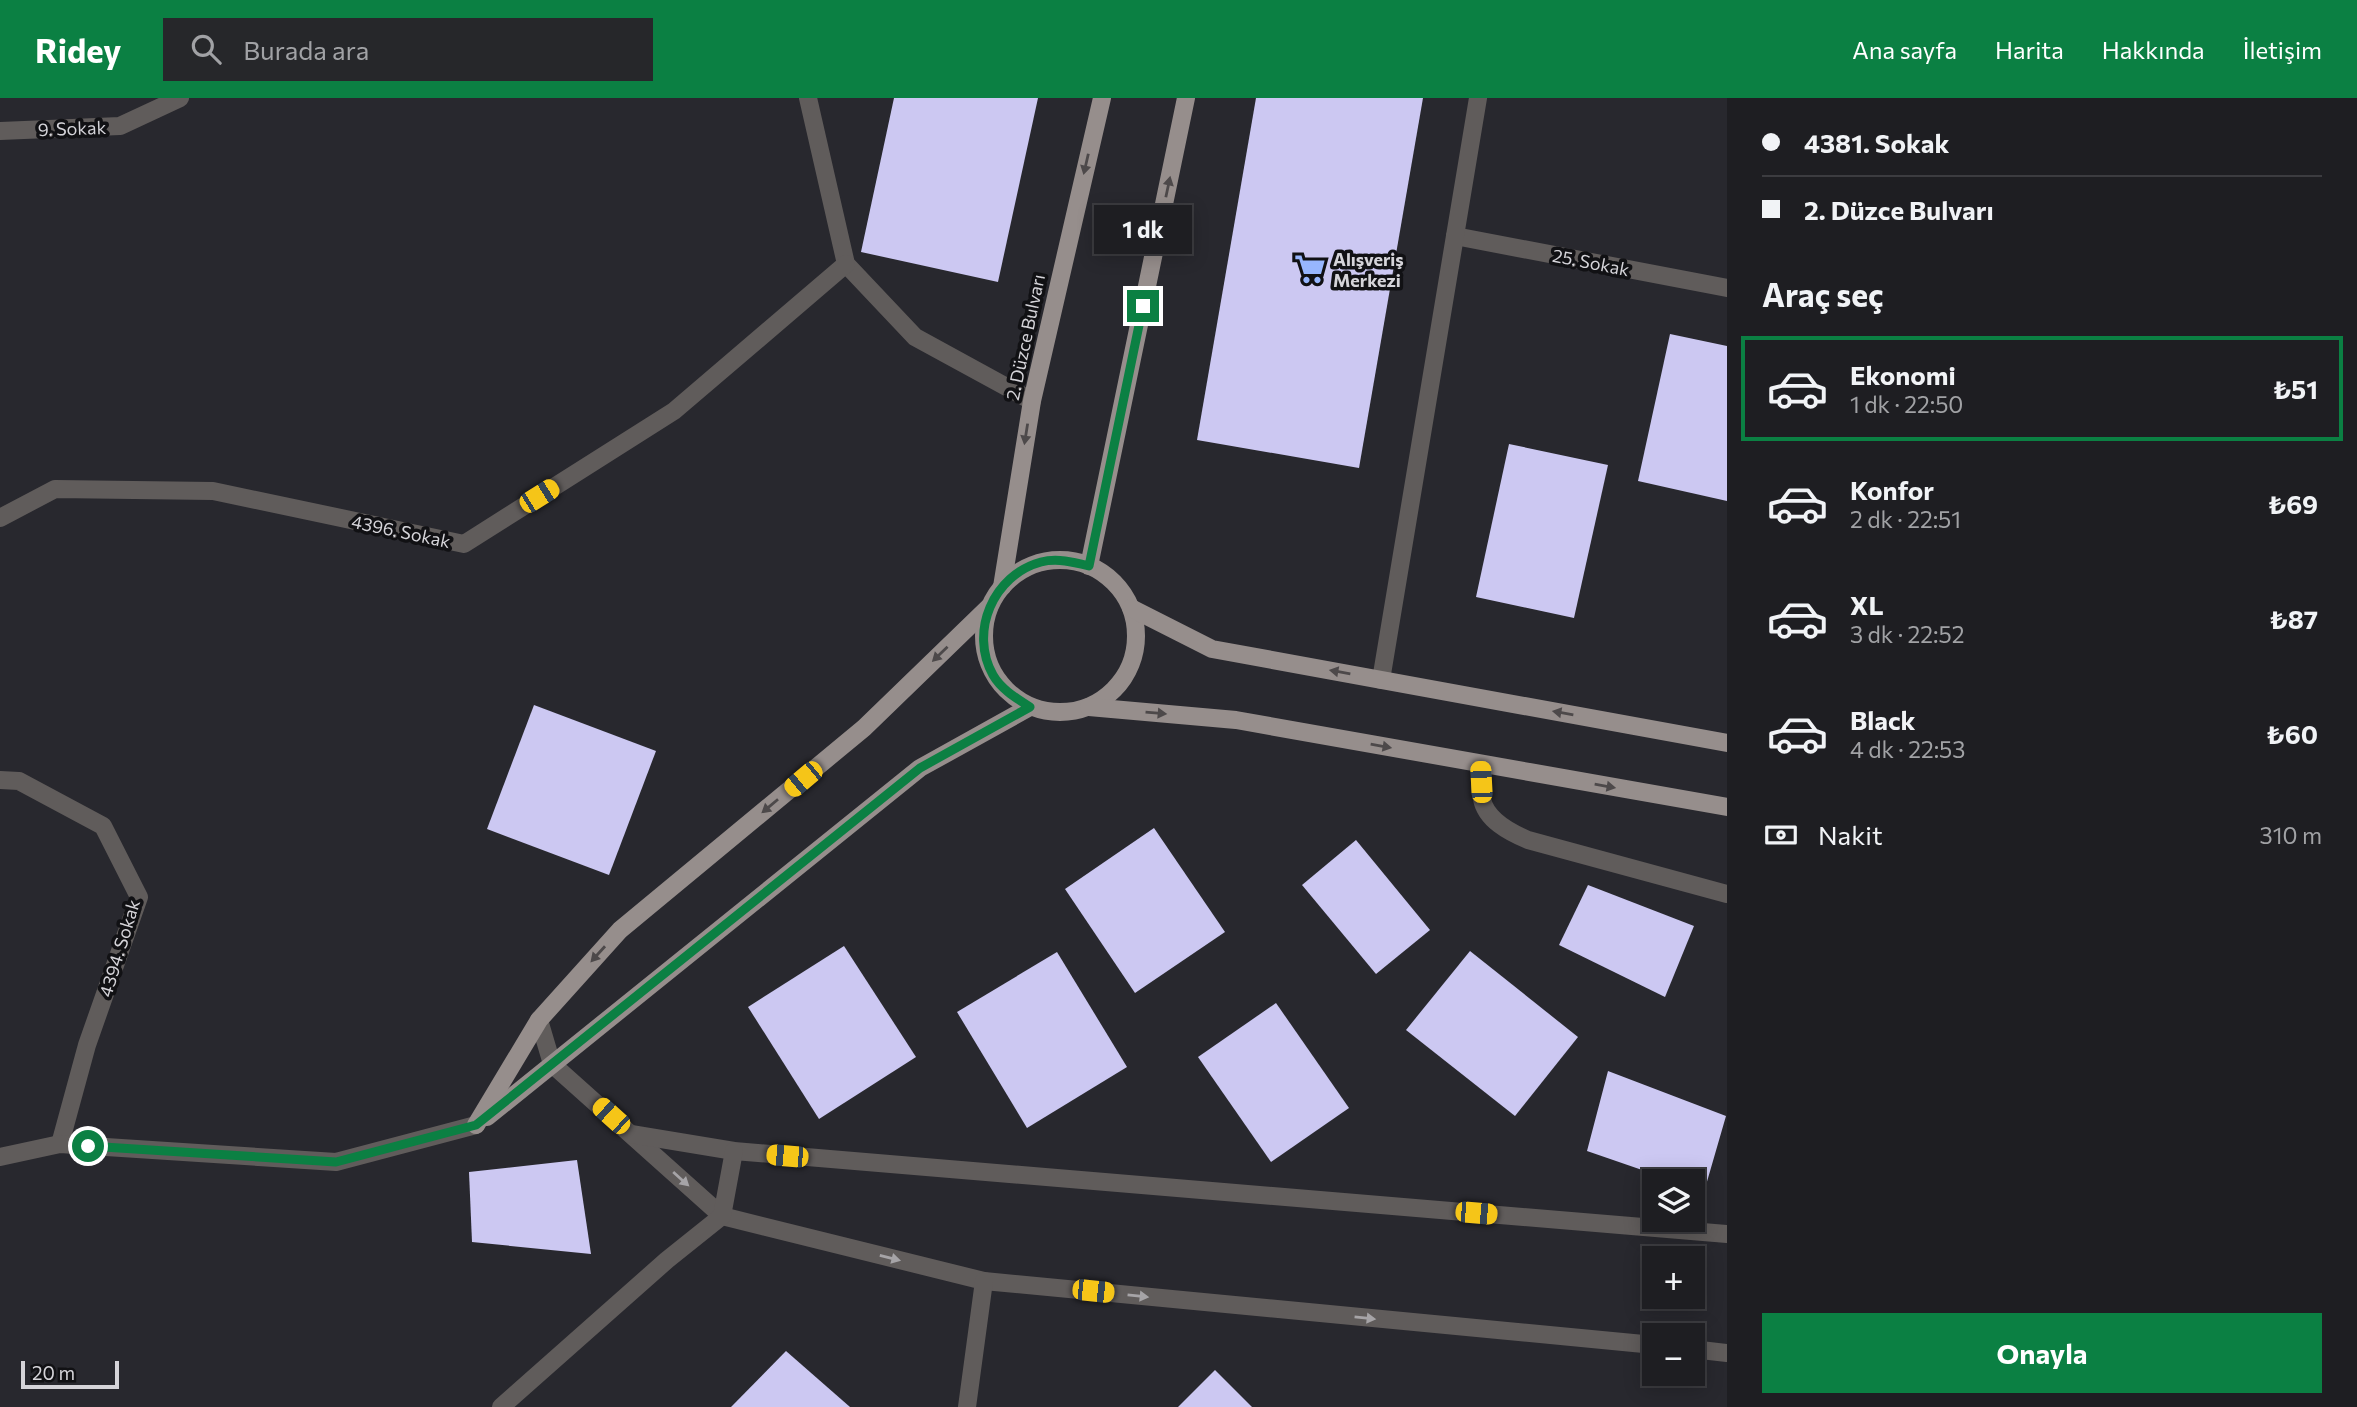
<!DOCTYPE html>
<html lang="tr">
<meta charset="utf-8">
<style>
:root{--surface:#1e1e22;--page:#26272a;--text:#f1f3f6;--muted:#a1a2a5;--line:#3c3c40;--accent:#0b8043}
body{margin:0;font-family:Commissioner,sans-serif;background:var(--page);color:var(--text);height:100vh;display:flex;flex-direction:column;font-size:26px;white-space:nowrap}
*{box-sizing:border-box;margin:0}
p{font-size:23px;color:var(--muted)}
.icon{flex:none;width:38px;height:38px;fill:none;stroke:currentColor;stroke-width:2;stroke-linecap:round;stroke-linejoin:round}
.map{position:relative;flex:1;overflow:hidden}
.drawer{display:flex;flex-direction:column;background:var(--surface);width:630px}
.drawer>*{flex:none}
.hud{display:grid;align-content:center;height:154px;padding:0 35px;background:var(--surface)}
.fabs{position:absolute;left:1642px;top:1071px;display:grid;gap:14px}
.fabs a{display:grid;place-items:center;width:63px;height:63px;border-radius:0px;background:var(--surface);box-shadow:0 4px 18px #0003,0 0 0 2px var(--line);font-size:35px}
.scale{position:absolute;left:21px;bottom:18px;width:98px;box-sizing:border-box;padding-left:7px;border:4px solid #d5d4d9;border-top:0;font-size:19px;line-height:24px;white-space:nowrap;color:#d5d4d9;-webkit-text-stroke:5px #111114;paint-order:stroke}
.end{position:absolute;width:32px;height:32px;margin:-16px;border:9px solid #0b8043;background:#fff;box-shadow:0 0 0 4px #fff}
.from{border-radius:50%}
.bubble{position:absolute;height:49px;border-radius:0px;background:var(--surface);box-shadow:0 4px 18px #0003,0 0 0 2px var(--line);font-size:23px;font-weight:700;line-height:49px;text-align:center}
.car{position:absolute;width:21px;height:42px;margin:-21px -10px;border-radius:9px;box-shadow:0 0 5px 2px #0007;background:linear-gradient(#f5c518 24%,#345 0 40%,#f5c518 0 76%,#345 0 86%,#f5c518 0)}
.hud b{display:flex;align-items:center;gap:24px;height:66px;font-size:26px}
.hud b+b{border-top:2px solid var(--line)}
.hud i{width:18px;height:18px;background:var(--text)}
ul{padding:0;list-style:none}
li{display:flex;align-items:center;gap:21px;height:105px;margin:0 14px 10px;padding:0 21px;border:4px solid transparent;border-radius:0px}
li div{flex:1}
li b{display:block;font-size:26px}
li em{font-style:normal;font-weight:700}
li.current{border-color:var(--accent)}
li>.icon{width:63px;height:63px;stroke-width:1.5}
h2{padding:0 35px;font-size:32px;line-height:84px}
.pay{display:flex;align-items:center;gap:18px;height:77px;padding:0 35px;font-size:26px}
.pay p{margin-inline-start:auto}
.cta{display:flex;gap:14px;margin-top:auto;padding:14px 35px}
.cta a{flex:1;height:80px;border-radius:0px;background:var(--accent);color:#fff;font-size:28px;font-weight:700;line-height:80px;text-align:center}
header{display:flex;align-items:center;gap:42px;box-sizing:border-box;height:98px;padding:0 35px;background:var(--accent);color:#fff}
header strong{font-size:33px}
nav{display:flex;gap:38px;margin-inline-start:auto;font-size:24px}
.search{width:490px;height:63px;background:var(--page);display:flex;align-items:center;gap:18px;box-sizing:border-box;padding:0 24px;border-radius:0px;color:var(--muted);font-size:26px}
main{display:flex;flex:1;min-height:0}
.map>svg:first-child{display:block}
.building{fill:#ccc8f2}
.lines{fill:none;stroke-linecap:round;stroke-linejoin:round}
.minor{stroke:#605c5b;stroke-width:18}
.major{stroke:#968e8c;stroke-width:18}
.oneway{fill:#4d494a}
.oneway2{fill:#a6a4a7}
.route{stroke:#0b8043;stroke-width:9}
.labels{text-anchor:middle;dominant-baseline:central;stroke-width:7;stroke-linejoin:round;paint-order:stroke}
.street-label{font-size:18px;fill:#d5d4d9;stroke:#111114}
.poi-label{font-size:18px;font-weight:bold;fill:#d5d4d9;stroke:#111114;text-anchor:start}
</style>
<header>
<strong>Ridey</strong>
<div class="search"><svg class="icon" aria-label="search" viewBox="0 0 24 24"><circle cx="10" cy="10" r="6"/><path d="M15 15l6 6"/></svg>Burada ara</div>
<nav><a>Ana sayfa</a><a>Harita</a><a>Hakkında</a><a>İletişim</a></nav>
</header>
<main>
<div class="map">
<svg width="1727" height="1309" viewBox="0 0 1727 1309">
<rect width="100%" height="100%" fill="#28282e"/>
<g class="building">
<polygon points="894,0 1038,0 998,184 861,154"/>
<polygon points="1256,0 1423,0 1359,370 1197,342"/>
<polygon points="1670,236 1727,248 1727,403 1638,383"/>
<polygon points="1509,346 1608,367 1574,520 1476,499"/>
<polygon points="534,607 656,653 609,777 487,731"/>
<polygon points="1154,730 1225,834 1135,895 1065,791"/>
<polygon points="1356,742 1430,832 1376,876 1302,787"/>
<polygon points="1588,787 1694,828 1665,899 1559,847"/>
<polygon points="844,848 916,959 819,1021 748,909"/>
<polygon points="1470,853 1578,939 1515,1018 1406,932"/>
<polygon points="1057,854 1127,969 1027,1030 957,914"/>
<polygon points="1276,905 1349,1010 1271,1064 1198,959"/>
<polygon points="1608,973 1726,1018 1704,1094 1692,1090 1692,1083 1674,1083 1587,1053"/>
<polygon points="577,1062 591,1156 472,1144 469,1074"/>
<polygon points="786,1253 850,1309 731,1309"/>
<polygon points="1215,1272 1252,1309 1178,1309"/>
</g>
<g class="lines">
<g class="minor">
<polyline points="808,0 846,166 915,239 1032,303"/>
<polyline points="0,33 120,28 180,0"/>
<polyline points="1455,138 1727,190"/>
<polyline points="0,420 55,391 213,393 464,446 674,313 846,166"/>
<polyline points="1381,582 1478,0"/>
<path d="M 1480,666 C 1480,677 1479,690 1482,701 C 1486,722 1509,734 1528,742 L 1727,796"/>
<polyline points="0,682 19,683 103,728 139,799 87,947 60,1046"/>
<polyline points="539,922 552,966 722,1118 984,1183 1654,1247"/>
<polyline points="631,1036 734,1053 1727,1136"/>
<polyline points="0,1059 60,1046 336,1064 476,1027"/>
<polyline points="1692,1251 1727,1255"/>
<polyline points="501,1309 667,1162 722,1118 734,1053"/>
<polyline points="967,1309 984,1183"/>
</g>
<g class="major">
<circle cx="1060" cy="538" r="76"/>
<polyline points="1089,468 1186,0"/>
<polyline points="1002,489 1032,303 1102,0"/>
<polyline points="1131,510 1212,551 1727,645"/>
<polyline points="1089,609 1236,622 1727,709"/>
<polyline points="487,1019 920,670 1030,609"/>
<polyline points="476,1027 539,922 620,832 864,630 989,509"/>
</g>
</g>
<defs><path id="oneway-solid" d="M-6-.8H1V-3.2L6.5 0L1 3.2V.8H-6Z" transform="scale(1.75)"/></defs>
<g class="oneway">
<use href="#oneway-solid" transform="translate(1086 66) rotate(103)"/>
<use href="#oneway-solid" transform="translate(1168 89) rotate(-78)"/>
<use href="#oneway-solid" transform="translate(1026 336) rotate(99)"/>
<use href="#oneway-solid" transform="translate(940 556) rotate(136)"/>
<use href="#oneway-solid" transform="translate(1340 574) rotate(-170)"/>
<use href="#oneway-solid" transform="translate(1156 615) rotate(5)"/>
<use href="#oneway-solid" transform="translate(1563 615) rotate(-170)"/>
<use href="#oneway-solid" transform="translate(1381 648) rotate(10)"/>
<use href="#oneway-solid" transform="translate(1605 688) rotate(10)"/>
<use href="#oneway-solid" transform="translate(770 708) rotate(140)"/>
<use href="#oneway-solid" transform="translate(598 856) rotate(132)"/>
</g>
<g class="oneway2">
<use href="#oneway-solid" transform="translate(681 1081) rotate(42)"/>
<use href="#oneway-solid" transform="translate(890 1160) rotate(14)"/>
<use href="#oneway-solid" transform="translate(1138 1198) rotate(6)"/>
<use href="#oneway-solid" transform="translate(1365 1220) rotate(6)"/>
</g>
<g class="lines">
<path class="route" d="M 88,1048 L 336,1064 L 476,1027 L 920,670 L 1030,609 C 1016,600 1001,591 993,577 C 969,534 993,477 1041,464 C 1057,460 1073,464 1089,468 L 1143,208"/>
</g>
<defs>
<symbol id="supermarket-bare" viewBox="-9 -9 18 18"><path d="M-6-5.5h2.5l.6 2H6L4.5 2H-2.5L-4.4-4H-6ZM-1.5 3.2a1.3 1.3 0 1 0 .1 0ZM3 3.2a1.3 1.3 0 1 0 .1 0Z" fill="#97b6fd" stroke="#111114" stroke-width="2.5" paint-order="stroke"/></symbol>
</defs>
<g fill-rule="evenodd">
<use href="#supermarket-bare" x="1288" y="149" width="44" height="44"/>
</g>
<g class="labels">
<g class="street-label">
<text transform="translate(72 30) rotate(-2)">9. Sokak</text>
<text transform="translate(1591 164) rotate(11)">25. Sokak</text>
<text transform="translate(1025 239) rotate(-78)">2. Düzce Bulvarı</text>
<text transform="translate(401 433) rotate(12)">4396. Sokak</text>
<text transform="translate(119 850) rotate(-73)">4394. Sokak</text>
</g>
<g class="poi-label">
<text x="1333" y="161">Alışveriş<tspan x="1333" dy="21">Merkezi</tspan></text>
</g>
</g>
</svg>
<div class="fabs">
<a><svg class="icon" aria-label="layers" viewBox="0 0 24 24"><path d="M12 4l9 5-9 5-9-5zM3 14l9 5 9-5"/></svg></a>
<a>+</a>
<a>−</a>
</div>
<div class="scale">20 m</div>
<i class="end from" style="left:88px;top:1048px"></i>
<i class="end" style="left:1143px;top:208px"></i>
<div class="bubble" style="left:1094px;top:107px;width:98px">1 dk</div>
<i class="car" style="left:539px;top:398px;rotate:58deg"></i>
<i class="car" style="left:803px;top:681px;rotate:230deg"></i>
<i class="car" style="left:1481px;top:684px;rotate:357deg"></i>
<i class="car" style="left:611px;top:1018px;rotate:312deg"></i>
<i class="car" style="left:787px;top:1058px;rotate:275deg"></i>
<i class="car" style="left:1476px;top:1115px;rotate:95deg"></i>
<i class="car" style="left:1093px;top:1193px;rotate:96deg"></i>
</div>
<section class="drawer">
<div class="hud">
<b><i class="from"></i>4381. Sokak</b>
<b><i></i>2. Düzce Bulvarı</b>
</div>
<h2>Araç seç</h2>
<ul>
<li class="current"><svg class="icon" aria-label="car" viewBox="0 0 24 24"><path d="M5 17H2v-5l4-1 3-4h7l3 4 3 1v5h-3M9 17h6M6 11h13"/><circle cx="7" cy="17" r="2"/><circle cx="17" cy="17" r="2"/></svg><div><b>Ekonomi</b><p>1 dk · 22:50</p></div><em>₺51</em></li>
<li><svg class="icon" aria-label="car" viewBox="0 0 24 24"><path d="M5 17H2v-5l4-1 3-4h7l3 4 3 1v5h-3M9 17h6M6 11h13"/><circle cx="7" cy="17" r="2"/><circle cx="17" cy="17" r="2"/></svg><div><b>Konfor</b><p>2 dk · 22:51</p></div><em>₺69</em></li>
<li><svg class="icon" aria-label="car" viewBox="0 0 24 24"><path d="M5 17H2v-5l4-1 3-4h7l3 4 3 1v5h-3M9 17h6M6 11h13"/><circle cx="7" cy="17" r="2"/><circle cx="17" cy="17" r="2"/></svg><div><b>XL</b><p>3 dk · 22:52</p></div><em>₺87</em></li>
<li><svg class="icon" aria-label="car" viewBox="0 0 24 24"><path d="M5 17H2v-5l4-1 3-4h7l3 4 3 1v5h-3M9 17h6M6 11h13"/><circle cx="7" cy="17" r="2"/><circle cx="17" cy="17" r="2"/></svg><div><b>Black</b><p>4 dk · 22:53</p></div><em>₺60</em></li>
</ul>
<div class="pay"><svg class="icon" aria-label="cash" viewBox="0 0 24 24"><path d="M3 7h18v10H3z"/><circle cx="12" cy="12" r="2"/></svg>Nakit<p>310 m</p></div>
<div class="cta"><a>Onayla</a></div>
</section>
</main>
